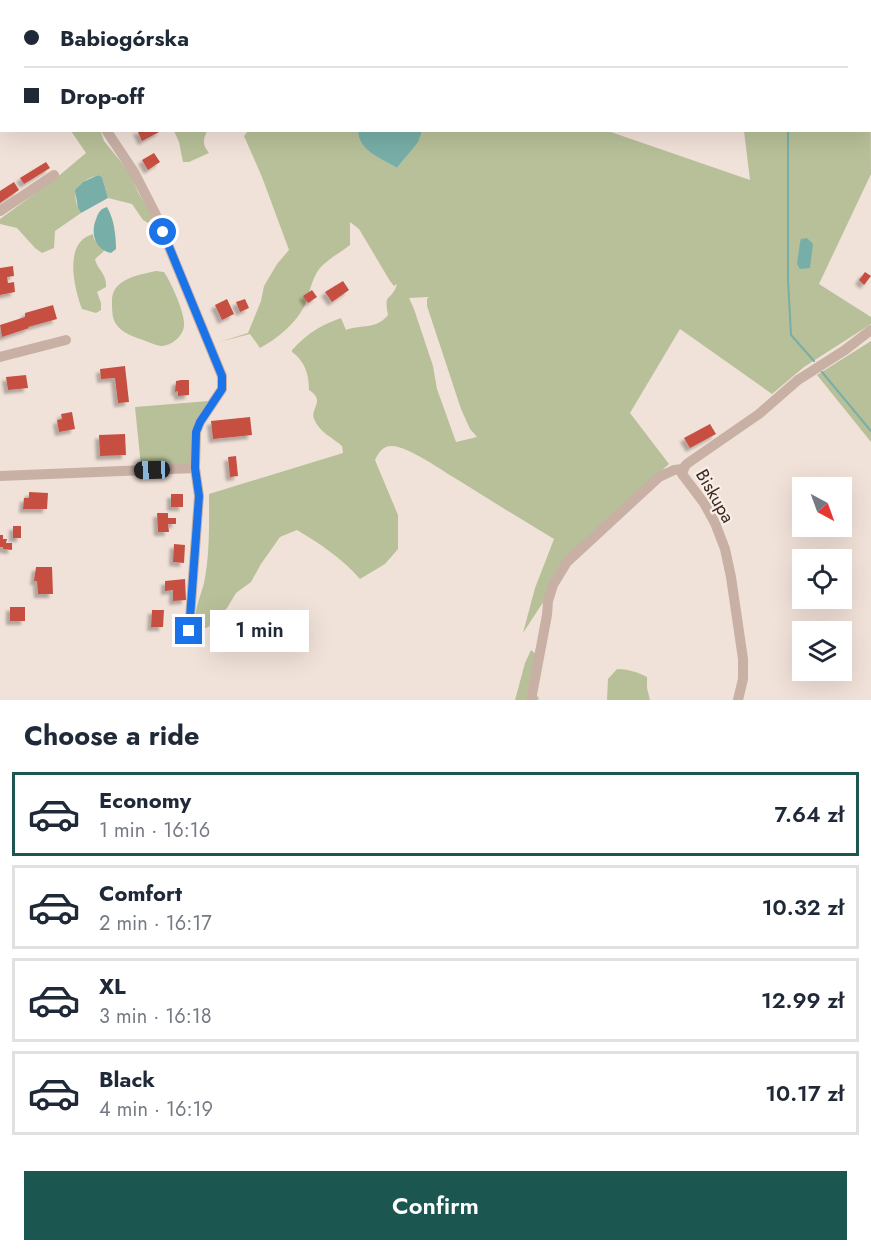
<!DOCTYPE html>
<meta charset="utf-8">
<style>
:root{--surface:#fff;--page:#f6f6f7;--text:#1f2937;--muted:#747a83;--line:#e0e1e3;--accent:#1c5651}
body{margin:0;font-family:Jost,sans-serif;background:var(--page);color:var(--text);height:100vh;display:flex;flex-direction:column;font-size:22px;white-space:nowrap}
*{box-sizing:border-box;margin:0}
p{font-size:20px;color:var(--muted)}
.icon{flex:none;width:33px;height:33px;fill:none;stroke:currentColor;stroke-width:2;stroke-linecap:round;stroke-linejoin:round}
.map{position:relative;height:700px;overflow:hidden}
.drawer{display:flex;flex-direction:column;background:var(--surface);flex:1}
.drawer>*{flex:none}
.top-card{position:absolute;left:0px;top:0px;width:872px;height:132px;box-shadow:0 6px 24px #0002;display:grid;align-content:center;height:132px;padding:0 24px;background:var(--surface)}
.needle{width:39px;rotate:139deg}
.tools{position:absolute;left:792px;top:477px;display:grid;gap:12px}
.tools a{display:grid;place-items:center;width:60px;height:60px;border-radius:0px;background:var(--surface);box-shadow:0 6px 24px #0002;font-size:30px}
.end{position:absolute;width:27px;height:27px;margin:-14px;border:8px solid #1a73e8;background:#fff;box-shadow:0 0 0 3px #fff}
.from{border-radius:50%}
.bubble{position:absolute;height:42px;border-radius:0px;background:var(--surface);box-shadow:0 6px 24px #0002;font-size:20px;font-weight:600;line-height:42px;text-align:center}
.car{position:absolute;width:18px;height:36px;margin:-18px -9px;border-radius:8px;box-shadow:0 0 4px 2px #0007;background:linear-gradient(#222 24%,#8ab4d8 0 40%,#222 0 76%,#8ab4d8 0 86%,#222 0)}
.top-card b{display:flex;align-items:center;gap:21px;height:57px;font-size:22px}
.top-card b+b{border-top:2px solid var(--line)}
.top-card i{width:15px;height:15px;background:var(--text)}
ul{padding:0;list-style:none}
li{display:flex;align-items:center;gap:18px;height:84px;margin:0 12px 9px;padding:0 12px;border:3px solid var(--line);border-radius:0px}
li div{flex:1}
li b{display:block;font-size:22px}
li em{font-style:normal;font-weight:600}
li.on{border-color:var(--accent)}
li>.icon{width:54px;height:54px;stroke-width:1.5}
h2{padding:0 24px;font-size:27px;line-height:72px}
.action{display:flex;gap:12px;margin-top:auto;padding:12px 24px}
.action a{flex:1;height:69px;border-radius:0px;background:var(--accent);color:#fff;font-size:24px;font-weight:600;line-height:69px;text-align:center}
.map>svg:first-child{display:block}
.green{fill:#b8c099;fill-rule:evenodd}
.water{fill:#78aea8}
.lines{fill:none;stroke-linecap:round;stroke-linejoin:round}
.stream{stroke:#78aea8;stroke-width:2}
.building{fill:#c64f42;filter:url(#shadow)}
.minor{stroke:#c9b0a5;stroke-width:10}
.rail{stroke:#352926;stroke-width:2;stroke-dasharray:1.5 4.5;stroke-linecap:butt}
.route{stroke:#1a73e8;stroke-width:8}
.labels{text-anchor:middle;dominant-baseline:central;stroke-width:4.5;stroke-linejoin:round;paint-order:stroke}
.street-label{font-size:18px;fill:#352926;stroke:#f9ede5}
</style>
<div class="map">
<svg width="871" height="700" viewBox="0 0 871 700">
<defs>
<filter id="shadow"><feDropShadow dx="-4" dy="4" stdDeviation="1.5" flood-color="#0004"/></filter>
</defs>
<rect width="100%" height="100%" fill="#f1e2d9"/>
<g class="green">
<polygon points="0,0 183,0 185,1 2,2 2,39 0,39"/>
<polygon points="251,0 385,0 383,2 252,2"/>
<polygon points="387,0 615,0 620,1 385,1"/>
<polygon points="632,0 772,0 774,1 637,2"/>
<path d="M 870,54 L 871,174 L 819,284 L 871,317 L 871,324 L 804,367 L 772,394 L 680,329 L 630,413 L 669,464 L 581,544 L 523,633 L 535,588 L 554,539 C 522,520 490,500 458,480 C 444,472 408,446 392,446 C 383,446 379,452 375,460 L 398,515 L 398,549 L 385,564 L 360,579 C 342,558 320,544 297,530 L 280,537 L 261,564 L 251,582 L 236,593 L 227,608 L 210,626 L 206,628 L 198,628 C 191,615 201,596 204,583 C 210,554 209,524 209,494 L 343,453 L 342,446 C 333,438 319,432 314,419 C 310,408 326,401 309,390 C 309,375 305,361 292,352 L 292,350 C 308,333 319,326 341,318 L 346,330 C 361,324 376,330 388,315 C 383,291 392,302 397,284 L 394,286 L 390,281 L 359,229 L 350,222 L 350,245 C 341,252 328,259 320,268 C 311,279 310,294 304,307 C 295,324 277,339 260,348 L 250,334 L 219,342 L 248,333 L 261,301 L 264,286 L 277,264 L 289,250 L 262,177 L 244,136 L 248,131 L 358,131 C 359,151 382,158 397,168 L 406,157 L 422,131 L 608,131 L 750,180 L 744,131 L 742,131 L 870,130 ZM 429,297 L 427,299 L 427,306 L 461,409 L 470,429 L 477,437 L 456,442 L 437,389 L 433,366 L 414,309 L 409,298 Z"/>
<path d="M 100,130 L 104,141 L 130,173 L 138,192 L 155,220 L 148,223 L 143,220 L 132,204 L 108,198 L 102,177 L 98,175 C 78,181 69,193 81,213 L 55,231 L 54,248 L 42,253 L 35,248 L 17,228 L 0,224 L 0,219 L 55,179 L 86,153 L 71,131 Z"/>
<path d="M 174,131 L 207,131 C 203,140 202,144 209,153 L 189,162 L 183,162 L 179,142 Z"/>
<path d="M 93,234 L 94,239 L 104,251 L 95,259 C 97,270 107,273 106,287 L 97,292 L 101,303 L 101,310 L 96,313 L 82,309 C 74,288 63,242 93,234 Z"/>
<path d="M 156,271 L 164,272 C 171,282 186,315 184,327 C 182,337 171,346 161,346 C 155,345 149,342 143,340 C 134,337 122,333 116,324 C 112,319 112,308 112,302 C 111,279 138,275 156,271 Z"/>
<polygon points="871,341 871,442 817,375"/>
<polygon points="209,401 190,465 141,466 135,407"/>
<polygon points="531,650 537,655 536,695 539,698 538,700 515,700 525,663"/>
<path d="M 617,669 C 627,669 638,672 647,677 L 647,688 L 650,700 L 607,700 L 608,679 Z"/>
</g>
<g class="water">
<path d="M 358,131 L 358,130 L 422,131 L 418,142 L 397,168 C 382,158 359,152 358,131 Z"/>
<polygon points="98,175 102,177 108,198 81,213 78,208 75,190 83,182"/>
<path d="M 107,207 C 114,219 116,235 116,249 L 111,253 C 96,250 91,235 95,222 C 98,214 99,209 107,207 Z"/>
<polygon points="807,238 813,244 810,268 800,269 797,264 800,242 801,239"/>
</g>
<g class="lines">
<g class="stream">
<polyline points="761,0 761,2"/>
<polyline points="788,130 788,280 791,335 814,361"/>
<polyline points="822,372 871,431"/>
</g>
</g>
<g class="building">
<polygon points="137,130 163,130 142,141"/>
<polygon points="154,153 160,162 148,170 142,160"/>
<polygon points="46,162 50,168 24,184 20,178"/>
<polygon points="14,182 19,190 0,203 0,191"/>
<polygon points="13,266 14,276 7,277 8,283 14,282 15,292 0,295 0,268"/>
<polygon points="865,272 871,276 864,285 859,280"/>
<polygon points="343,281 349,290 332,302 325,292"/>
<polygon points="312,290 317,297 308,303 303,296"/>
<polygon points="227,299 234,314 222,320 215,305"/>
<polygon points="245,299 249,308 240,312 236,302"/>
<polygon points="53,305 57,319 28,327 29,328 2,337 0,325 25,317 25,313"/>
<polygon points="125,366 129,402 118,403 115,378 101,379 100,369"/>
<polygon points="26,375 28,388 8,390 6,377"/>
<polygon points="181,380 189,380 189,395 178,396 178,391 175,392 176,381"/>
<polygon points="72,412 75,429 59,432 57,420 62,419 61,414"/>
<polygon points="250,417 252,435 213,439 211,421"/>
<polygon points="710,424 716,434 690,448 684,438"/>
<polygon points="125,434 126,455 100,456 99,435"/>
<polygon points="236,456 238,476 230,477 228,457"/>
<polygon points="29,492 48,493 47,509 23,509 24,498 29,498"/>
<rect x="171" y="494" width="12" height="13"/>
<polygon points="157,513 168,513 168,518 176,518 176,524 168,524 169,532 158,532"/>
<rect x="13" y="526" width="8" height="12"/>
<polygon points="0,535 3,535 3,539 7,539 6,543 12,543 12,550 3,549 3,547 0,547"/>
<polygon points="174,544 185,545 184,563 173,562"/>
<polygon points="36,567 52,567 53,594 38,594 37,581 34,581"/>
<polygon points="185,579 186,600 173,601 173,590 165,591 165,581"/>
<rect x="10" y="607" width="15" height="14"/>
<polygon points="152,610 164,610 163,627 151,627"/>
</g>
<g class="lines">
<g class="minor">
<polyline points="34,0 35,2"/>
<polyline points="106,130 134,172 155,213 222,376 222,389 200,422 196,432 195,468 199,496 189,631"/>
<polyline points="0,211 54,175"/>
<polyline points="0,357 66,340"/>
<polyline points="0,476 195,468"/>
<polyline points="531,700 547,615 548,601 553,585 567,562 659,477 674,470 683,469"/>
<polyline points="738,700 743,679 743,659 731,577 725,549 715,523 704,503 682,474 685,466 688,463 759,414 798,380 845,350 871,330"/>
</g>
<g class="rail">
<polyline points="636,0 641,2"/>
<polyline points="870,87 871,87"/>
</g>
</g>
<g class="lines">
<polyline class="route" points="163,232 222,376 222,389 200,422 196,432 195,468 199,496 189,631"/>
</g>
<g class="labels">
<g class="street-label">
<text transform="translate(715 496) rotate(60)">Biskupa</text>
</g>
</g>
</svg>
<div class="tools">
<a><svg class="needle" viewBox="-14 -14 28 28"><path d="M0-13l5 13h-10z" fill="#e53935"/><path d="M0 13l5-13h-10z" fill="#747a83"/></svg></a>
<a><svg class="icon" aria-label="locate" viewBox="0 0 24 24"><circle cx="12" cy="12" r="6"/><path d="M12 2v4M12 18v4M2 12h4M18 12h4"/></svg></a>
<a><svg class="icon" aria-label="layers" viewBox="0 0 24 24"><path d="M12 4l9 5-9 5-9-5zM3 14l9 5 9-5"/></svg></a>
</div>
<i class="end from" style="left:163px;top:232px"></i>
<i class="end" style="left:189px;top:631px"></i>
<div class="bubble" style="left:210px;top:610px;width:99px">1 min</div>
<i class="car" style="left:152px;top:470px;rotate:268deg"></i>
<div class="top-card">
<b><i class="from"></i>Babiogórska</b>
<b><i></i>Drop-off</b>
</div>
</div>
<section class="drawer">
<h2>Choose a ride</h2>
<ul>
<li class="on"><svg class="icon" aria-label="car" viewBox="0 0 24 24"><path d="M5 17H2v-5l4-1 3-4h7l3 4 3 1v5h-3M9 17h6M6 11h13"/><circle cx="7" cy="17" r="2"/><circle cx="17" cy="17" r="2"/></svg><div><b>Economy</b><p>1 min · 16:16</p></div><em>7.64 zł</em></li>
<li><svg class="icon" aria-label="car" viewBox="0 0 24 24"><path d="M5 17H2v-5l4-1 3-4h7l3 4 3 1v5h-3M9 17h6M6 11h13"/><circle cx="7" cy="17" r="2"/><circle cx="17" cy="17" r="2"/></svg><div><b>Comfort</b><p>2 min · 16:17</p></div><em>10.32 zł</em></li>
<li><svg class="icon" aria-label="car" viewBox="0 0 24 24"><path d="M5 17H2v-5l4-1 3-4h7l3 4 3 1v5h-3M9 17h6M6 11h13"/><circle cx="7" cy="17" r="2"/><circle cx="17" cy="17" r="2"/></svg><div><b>XL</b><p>3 min · 16:18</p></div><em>12.99 zł</em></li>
<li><svg class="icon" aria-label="car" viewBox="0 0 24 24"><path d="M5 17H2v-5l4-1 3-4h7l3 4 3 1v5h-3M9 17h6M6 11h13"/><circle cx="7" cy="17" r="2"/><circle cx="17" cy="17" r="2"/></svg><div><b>Black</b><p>4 min · 16:19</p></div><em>10.17 zł</em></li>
</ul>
<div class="action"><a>Confirm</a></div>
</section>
